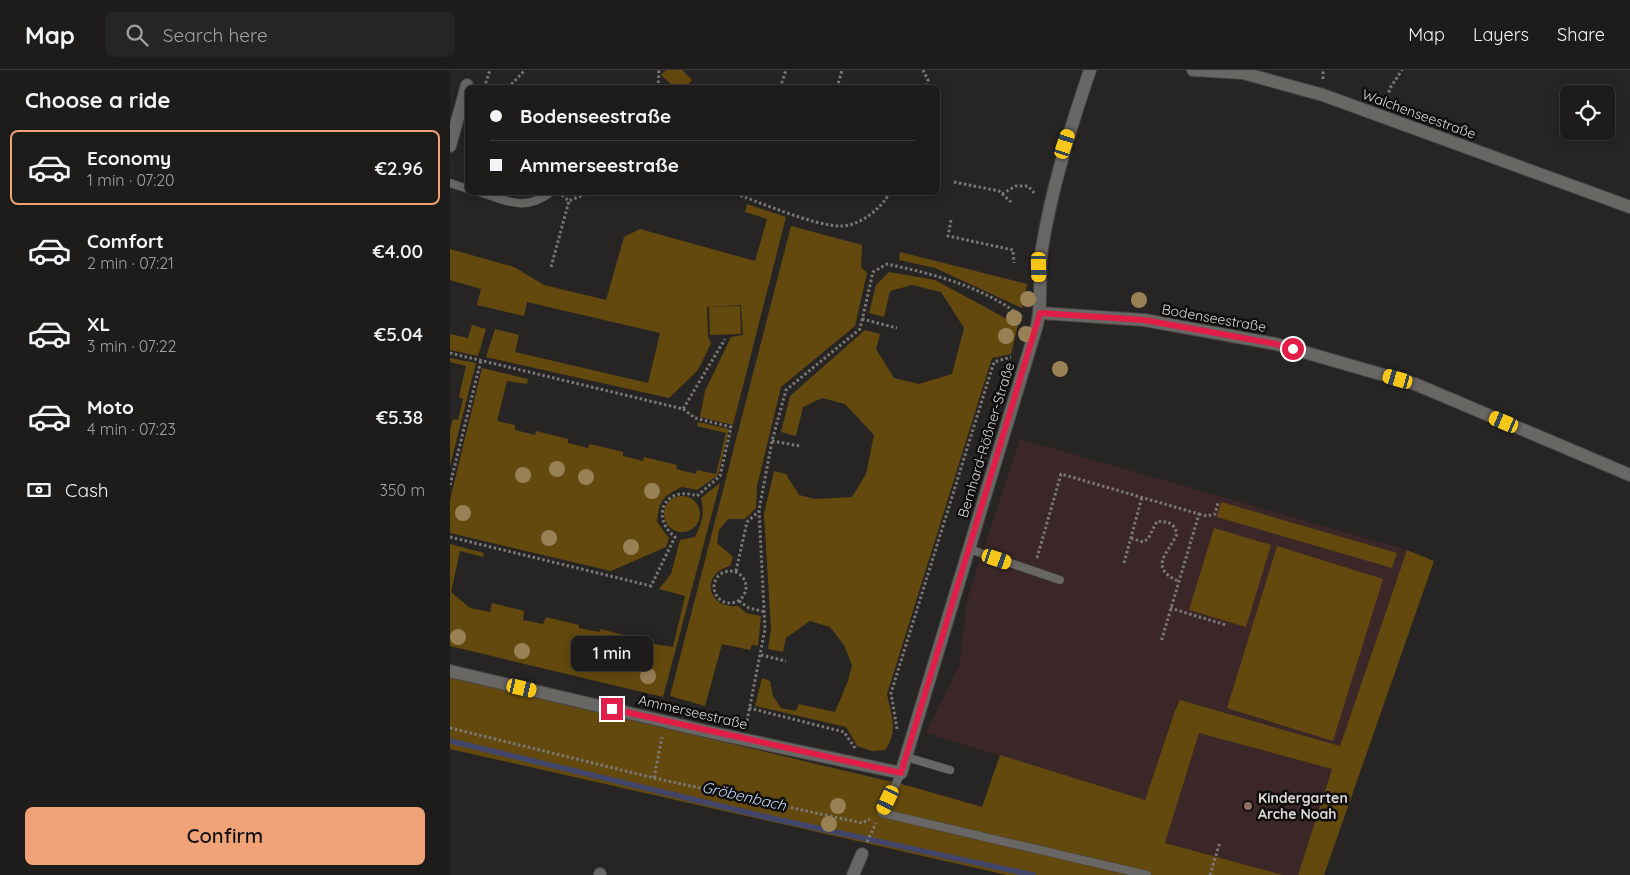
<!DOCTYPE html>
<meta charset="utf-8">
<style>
:root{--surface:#1d1c1a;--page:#252523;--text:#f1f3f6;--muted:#a0a1a2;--line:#3b3a39;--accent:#efa377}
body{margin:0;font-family:Quicksand,sans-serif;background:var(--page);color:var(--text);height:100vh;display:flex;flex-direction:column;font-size:19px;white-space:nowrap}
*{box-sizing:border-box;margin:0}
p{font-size:16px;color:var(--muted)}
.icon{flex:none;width:28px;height:28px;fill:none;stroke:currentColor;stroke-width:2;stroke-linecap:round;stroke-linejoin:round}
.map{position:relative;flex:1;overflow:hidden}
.side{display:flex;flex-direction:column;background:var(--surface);width:450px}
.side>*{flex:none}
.hud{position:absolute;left:15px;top:15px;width:475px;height:110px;border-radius:8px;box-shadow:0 2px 12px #0003,0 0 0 1px var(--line);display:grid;align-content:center;height:110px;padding:0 25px;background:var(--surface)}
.tools{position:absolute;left:1110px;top:15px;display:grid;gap:10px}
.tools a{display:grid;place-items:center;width:55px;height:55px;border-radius:8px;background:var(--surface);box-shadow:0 2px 12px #0003,0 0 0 1px var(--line);font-size:25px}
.end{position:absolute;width:22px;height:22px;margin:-11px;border:6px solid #e11d48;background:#fff;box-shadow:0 0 0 2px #fff}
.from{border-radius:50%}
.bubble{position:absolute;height:35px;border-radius:8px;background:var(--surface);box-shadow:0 2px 12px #0003,0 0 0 1px var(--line);font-size:16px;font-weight:600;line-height:35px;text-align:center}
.car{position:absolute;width:15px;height:30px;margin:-15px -8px;border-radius:6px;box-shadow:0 0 4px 1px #0007;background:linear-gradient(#f5c518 24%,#345 0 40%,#f5c518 0 76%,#345 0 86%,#f5c518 0)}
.hud b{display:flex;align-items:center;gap:18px;height:48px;font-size:19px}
.hud b+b{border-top:1px solid var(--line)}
.hud i{width:12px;height:12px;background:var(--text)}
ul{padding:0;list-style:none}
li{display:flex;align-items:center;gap:15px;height:75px;margin:0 10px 8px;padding:0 15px;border:2px solid transparent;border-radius:8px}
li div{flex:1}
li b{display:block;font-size:19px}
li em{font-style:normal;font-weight:600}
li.selected{border-color:var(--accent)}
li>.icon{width:45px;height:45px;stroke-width:1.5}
h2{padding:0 25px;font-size:22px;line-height:60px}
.pay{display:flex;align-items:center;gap:12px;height:55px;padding:0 25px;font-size:19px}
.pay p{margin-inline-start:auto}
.primary-button{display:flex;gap:10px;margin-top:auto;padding:10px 25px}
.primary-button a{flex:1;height:58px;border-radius:8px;background:var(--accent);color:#111;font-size:20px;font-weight:600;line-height:58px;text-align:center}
header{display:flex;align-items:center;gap:30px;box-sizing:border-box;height:70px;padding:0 25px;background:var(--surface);border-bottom:1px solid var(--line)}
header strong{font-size:24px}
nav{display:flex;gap:28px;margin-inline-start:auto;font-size:18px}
.search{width:350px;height:45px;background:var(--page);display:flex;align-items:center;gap:12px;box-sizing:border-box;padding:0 18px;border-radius:8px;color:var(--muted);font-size:19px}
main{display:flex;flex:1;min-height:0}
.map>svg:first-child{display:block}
.education{fill:#3b2727}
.green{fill:#64490e}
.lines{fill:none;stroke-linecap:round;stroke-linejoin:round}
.stream{stroke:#414569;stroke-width:5.5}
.lane-casing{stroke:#454341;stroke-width:9}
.street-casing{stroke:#454341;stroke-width:14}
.path{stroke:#7a7876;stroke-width:3;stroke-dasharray:2.5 2.5;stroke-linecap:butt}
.lane{stroke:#696764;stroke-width:8}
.street{stroke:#696764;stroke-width:12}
.tree{fill:#998156}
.route{stroke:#e11d48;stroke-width:6}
.education-dot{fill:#8d6e63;stroke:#0f0e0d;stroke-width:2}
.labels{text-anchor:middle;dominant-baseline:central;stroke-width:5;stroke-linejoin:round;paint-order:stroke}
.street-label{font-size:14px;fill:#dad9d7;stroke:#0f0e0d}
.poi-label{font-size:14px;font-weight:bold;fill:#dad9d7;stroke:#0f0e0d;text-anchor:start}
.water-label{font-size:15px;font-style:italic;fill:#c4dafc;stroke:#0f0e0d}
</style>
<header>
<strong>Map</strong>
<div class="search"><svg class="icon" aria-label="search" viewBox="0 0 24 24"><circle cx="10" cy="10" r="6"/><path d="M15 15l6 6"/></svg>Search here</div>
<nav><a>Map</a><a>Layers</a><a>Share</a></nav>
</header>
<main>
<section class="side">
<h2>Choose a ride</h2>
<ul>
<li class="selected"><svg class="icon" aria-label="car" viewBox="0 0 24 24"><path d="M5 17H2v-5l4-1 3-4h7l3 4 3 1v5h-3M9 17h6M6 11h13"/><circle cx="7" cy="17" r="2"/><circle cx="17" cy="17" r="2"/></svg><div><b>Economy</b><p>1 min · 07:20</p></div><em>€2.96</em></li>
<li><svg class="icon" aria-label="car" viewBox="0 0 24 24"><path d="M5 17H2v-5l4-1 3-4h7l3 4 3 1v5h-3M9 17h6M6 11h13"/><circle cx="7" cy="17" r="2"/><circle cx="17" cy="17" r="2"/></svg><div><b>Comfort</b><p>2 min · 07:21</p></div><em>€4.00</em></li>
<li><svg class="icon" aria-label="car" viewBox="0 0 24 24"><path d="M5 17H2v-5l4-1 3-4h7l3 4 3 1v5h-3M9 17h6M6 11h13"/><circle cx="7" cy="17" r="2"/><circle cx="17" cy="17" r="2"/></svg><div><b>XL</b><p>3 min · 07:22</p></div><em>€5.04</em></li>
<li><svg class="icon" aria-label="car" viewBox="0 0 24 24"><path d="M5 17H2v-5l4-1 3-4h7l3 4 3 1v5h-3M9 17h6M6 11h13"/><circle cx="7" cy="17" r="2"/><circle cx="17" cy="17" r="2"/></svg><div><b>Moto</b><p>4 min · 07:23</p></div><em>€5.38</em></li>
</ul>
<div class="pay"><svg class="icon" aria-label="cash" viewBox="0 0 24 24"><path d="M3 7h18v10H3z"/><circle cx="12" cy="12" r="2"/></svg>Cash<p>350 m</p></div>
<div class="primary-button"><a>Confirm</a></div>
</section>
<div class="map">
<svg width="1180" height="805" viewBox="0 0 1180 805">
<rect width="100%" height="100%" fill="#272523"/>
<g class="education">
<polygon points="570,369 957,480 890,676 730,630 723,643 695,730 476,663 509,596 517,530"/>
<polygon points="749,663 882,699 848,805 833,805 715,773"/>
</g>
<g class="green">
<polygon points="216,0 232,0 242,10 236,17 224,17 211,5"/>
<polygon points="297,134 336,147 283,355 250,347 255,321 281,267 293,265 291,235 257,237 258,267 261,273 248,300 219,328 36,287 45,259 69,265 65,282 198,313 210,263 77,232 74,246 27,235 31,219 0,210 0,179 64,197 94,215 156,230 174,167 190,159 305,191 317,149 295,142"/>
<path d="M 341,156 L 412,175 L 411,197 L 417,203 L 405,256 L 331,317 L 307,416 L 306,438 L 295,449 L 278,449 L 269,460 L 267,473 L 283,487 L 280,496 C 250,504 257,539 288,536 L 296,543 L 311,546 L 308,576 L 302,575 L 300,580 L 272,574 L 255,636 L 220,626 Z"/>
<polygon points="450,182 577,214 572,238 485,198 449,190"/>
<path d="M 439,202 L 485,210 L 568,255 L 561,284 L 542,288 L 437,624 C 441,645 449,661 435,680 L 422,681 L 407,676 L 396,657 L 305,636 L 312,608 L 320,611 L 323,626 L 331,638 L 346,641 L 349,634 L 385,642 L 398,611 L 402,595 L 394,575 L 380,557 L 360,551 L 336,568 L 333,582 L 318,579 L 321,559 L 314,444 L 324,401 L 336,404 L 349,425 L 365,429 L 402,427 L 416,404 L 424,365 L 395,334 L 372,328 L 353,337 L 346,366 L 331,362 L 340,326 L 415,260 L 430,264 L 426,279 L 444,308 L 469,314 L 502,304 L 514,258 L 491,222 L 462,215 L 440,221 L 434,247 L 419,243 L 426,215 Z"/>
<polygon points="290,236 291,264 260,265 259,237"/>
<polygon points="22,255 36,259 28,286 0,280 0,264 18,268"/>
<polygon points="0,288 26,293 0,396 0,360 3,349 8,350 13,329 9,327 16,296 0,292"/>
<path d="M 32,298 L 78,309 L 77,314 L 57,311 L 47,351 L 65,355 L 65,360 L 85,365 L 86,361 L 118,369 L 118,373 L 138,378 L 140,374 L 173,382 L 173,386 L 193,391 L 194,387 L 227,395 L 226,399 L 246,404 L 247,400 L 266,404 L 276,363 L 247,356 L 248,352 L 279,359 L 268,405 L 247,420 L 232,417 C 213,426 209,430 207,452 L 219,468 L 216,477 L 161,501 L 0,463 L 0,430 Z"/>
<path d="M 270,413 L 213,627 L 0,576 L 0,474 L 34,483 L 33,487 L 10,481 L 1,522 L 20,538 L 40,542 L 42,533 L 74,541 L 73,550 L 93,554 L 96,547 L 129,555 L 129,558 L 149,562 L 151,559 L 185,568 L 184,571 L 223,577 L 235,526 L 209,519 L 221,504 L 230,470 L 245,467 C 252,453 255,444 251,428 Z"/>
<circle cx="232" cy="444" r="18"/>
<polygon points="771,432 947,483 942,498 767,447"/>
<polygon points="764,458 821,475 796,557 739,540"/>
<polygon points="827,476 933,509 883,671 777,638"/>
<polygon points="957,480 984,491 874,805 848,805 882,699 749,663 715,773 833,805 557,805 0,679 0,607 459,716 532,737 550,685 695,730 724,643 730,630 890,676"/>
</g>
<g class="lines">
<polyline class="stream" points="0,671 321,748 583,805"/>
<defs>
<g id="lane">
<polyline points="0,113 18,119"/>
<path d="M 29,122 C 57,131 75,142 101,122"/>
<polyline points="519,479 610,510"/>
<polyline points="456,687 500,700"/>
<polyline points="451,703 432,743 697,805"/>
</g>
<g id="street">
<polyline points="743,0 793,3 873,25 1180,137"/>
<polyline points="0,76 17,15"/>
<polyline points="590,243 694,250 826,274 965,314 1180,405"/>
<path d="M 0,601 L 264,663 L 451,703 L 587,255 C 593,230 588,204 592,178 C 602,117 620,59 640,0"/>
<polyline points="150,805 150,804"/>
<polyline points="403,805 412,784"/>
</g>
</defs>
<use href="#lane" class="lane-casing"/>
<use href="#street" class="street-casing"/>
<g class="path">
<polyline points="473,0 478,10 476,18"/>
<polyline points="873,9 873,0"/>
<polyline points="34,18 40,0"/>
<polyline points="58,18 75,0"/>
<polyline points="208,18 209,0"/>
<polyline points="330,18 336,0"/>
<polyline points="387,18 392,0"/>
<polyline points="936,32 940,18 952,0"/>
<polyline points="504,112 549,121 561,132"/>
<path d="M 281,122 C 309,132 364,156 391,156 C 410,156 432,138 440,122"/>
<polyline points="552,124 566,116 578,116 585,124"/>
<polyline points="112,125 119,131 140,122"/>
<polyline points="501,150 498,166 563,180 564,193"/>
<polyline points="101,197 119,131"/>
<polyline points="412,249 447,258"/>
<polyline points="0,283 233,339 275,269"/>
<polyline points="322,371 350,376"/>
<polyline points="0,415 31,290"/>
<polyline points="749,444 757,446 765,444 768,433"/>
<path d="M 0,467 L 201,516 L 225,467 C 199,446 216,415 247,426 L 270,406 L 281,357 L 245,348 L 233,339"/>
<path d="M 681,468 L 693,472 L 698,469 L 707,451 C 718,452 724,452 727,464 C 718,484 698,497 728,511"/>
<polyline points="587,488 611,404 749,444 711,572"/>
<polyline points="674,493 692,427"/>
<circle cx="280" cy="517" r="16"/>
<polyline points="286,501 297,452 309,441"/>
<polyline points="289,531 299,538 315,542"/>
<polyline points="720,538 776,555"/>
<polyline points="311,585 336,591"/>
<polyline points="299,638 394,662 405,678"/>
<path d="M 297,651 L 315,559 L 309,440 L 322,371 L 336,320 L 410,259 L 423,202 L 437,194 C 484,204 534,217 572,247"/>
<polyline points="0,658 204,708 412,753 420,749"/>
<polyline points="447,659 441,623 544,292 561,287"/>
<polyline points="204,708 212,667"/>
<polyline points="417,772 426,753"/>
<polyline points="760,805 770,772"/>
</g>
<use href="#lane" class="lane"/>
<use href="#street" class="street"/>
</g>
<g class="tree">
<circle cx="578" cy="229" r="8"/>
<circle cx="689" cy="230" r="8"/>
<circle cx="564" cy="248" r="8"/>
<circle cx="576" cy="264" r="8"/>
<circle cx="556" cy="266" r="8"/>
<circle cx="610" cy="299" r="8"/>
<circle cx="107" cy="399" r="8"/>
<circle cx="73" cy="405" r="8"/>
<circle cx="136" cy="407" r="8"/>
<circle cx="202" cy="421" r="8"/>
<circle cx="13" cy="443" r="8"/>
<circle cx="99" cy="468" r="8"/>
<circle cx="181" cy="477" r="8"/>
<circle cx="8" cy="567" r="8"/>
<circle cx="72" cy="581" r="8"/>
<circle cx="198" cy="606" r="8"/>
<circle cx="388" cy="736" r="8"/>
<circle cx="379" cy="754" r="8"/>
</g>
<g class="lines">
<polyline class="route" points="162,639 451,703 590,243 694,250 826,274 843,279"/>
</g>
<circle class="education-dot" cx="798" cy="736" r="5"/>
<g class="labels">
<g class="street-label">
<text transform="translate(969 44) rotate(20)">Walchenseestraße</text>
<text transform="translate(764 248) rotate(10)">Bodenseestraße</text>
<text transform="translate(536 370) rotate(-73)">Bernhard-Rößner-Straße</text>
<text transform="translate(243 642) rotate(13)">Ammerseestraße</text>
</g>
<g class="poi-label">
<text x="808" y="728">Kindergarten<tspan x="808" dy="16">Arche Noah</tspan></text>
</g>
<g class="water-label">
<text transform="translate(294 726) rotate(13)">Gröbenbach</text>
</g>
</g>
</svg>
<div class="tools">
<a><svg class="icon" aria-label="locate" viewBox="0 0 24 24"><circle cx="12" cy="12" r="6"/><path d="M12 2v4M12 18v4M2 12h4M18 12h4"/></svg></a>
</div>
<i class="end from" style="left:843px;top:279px"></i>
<i class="end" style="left:162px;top:639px"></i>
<div class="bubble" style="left:121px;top:566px;width:82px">1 min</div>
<i class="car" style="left:615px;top:74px;rotate:18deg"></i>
<i class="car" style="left:589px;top:197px;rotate:179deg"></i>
<i class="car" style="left:948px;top:309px;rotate:286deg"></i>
<i class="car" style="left:1054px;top:352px;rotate:293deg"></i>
<i class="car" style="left:547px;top:489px;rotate:109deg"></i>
<i class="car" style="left:72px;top:618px;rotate:103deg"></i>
<i class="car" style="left:438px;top:730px;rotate:205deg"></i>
<div class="hud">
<b><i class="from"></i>Bodenseestraße</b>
<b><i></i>Ammerseestraße</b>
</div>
</div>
</main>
